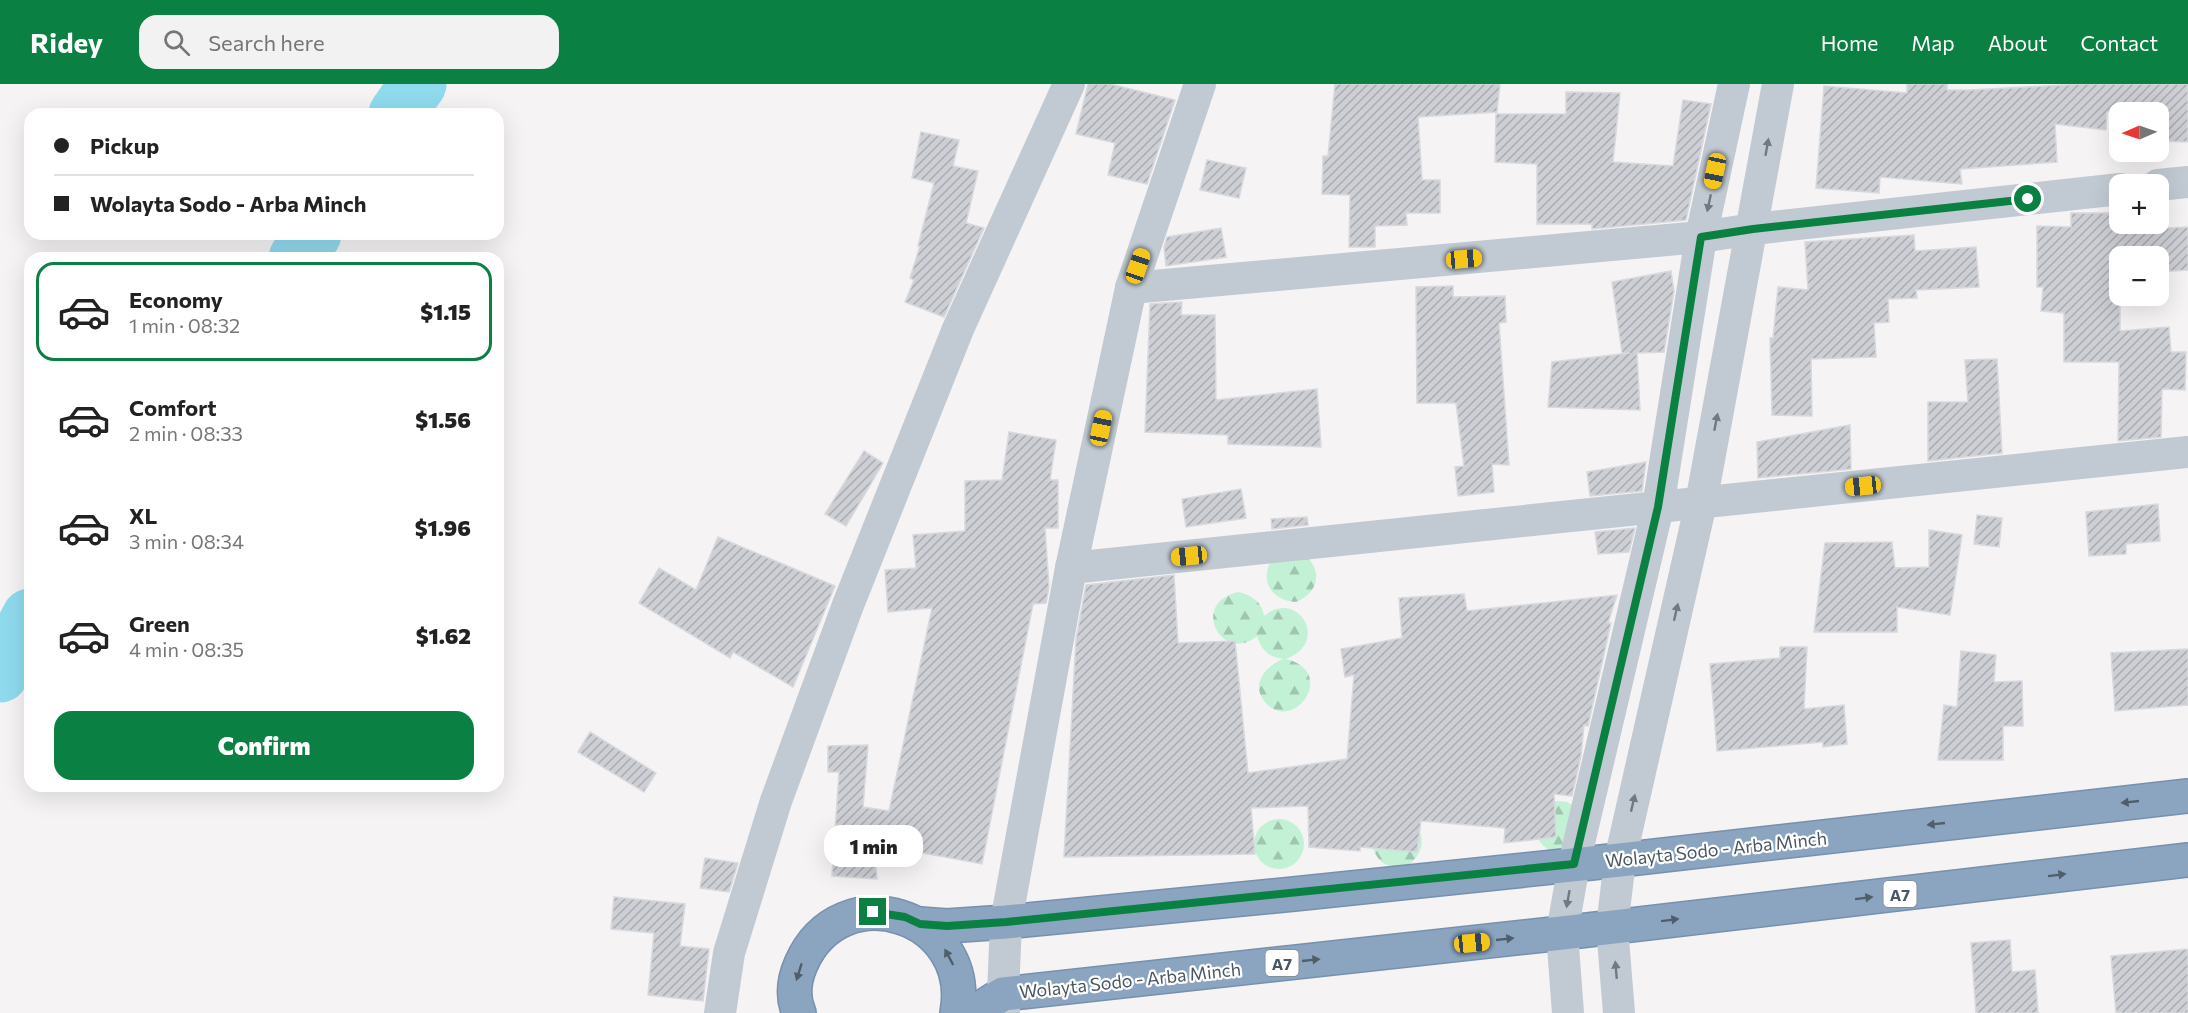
<!DOCTYPE html>
<meta charset="utf-8">
<style>
:root{--surface:#fff;--page:#f2f2f2;--text:#222;--muted:#767676;--line:#e0e0e0;--accent:#0b8043}
body{margin:0;font-family:Commissioner,sans-serif;background:var(--page);color:var(--text);height:100vh;display:flex;flex-direction:column;font-size:22px;white-space:nowrap}
*{box-sizing:border-box;margin:0}
p{font-size:20px;color:var(--muted)}
.icon{flex:none;width:33px;height:33px;fill:none;stroke:currentColor;stroke-width:2;stroke-linecap:round;stroke-linejoin:round}
.map{position:relative;flex:1;overflow:hidden}
.panel{position:absolute;left:24px;top:168px;width:480px;height:540px;display:flex;flex-direction:column;background:var(--surface);border-radius:18px;box-shadow:0 6px 24px #0002}
.panel>*{flex:none}
.top-card{position:absolute;left:24px;top:24px;width:480px;height:132px;border-radius:18px;box-shadow:0 6px 24px #0002;display:grid;align-content:center;height:132px;padding:0 30px;background:var(--surface)}
.needle{width:39px;rotate:268deg}
.tools{position:absolute;left:2109px;top:18px;display:grid;gap:12px}
.tools a{display:grid;place-items:center;width:60px;height:60px;border-radius:12px;background:var(--surface);box-shadow:0 6px 24px #0002;font-size:30px}
.end{position:absolute;width:27px;height:27px;margin:-14px;border:8px solid #0b8043;background:#fff;box-shadow:0 0 0 3px #fff}
.from{border-radius:50%}
.bubble{position:absolute;height:42px;border-radius:18px;background:var(--surface);box-shadow:0 6px 24px #0002;font-size:20px;font-weight:800;line-height:42px;text-align:center}
.car{position:absolute;width:18px;height:36px;margin:-18px -9px;border-radius:8px;box-shadow:0 0 4px 2px #0007;background:linear-gradient(#f5c518 24%,#345 0 40%,#f5c518 0 76%,#345 0 86%,#f5c518 0)}
.top-card b{display:flex;align-items:center;gap:21px;height:57px;font-size:22px}
.top-card b+b{border-top:2px solid var(--line)}
.top-card i{width:15px;height:15px;background:var(--text)}
ul{padding:10px 0 0;list-style:none}
li{display:flex;align-items:center;gap:18px;height:99px;margin:0 12px 9px;padding:0 18px;border:3px solid transparent;border-radius:18px}
li div{flex:1}
li b{display:block;font-size:22px}
li em{font-style:normal;font-weight:800}
li.selected{border-color:var(--accent)}
li>.icon{width:54px;height:54px;stroke-width:1.5}
.action{display:flex;gap:12px;margin-top:auto;padding:12px 30px}
.action a{flex:1;height:69px;border-radius:18px;background:var(--accent);color:#fff;font-size:24px;font-weight:800;line-height:69px;text-align:center}
header{display:flex;align-items:center;gap:36px;box-sizing:border-box;height:84px;padding:0 30px;background:var(--accent);color:#fff}
header strong{font-size:28px}
nav{display:flex;gap:33px;margin-inline-start:auto;font-size:21px}
.search{width:420px;height:54px;background:var(--page);display:flex;align-items:center;gap:15px;box-sizing:border-box;padding:0 21px;border-radius:18px;color:var(--muted);font-size:22px}
.map>svg:first-child{display:block}
.forest{fill:url(#forest-firs)}
.lines{fill:none;stroke-linecap:round;stroke-linejoin:round}
.river{stroke:#90daee;stroke-width:57}
.building{fill:url(#building-hatch);stroke:#d7d9de;stroke-width:1.5}
.highway-casing{stroke:#7690ad;stroke-width:36}
.street{stroke:#c1cad2;stroke-width:32}
.highway{stroke:#8ba5c1;stroke-width:33}
.oneway{fill:#6e7983}
.oneway2{fill:#505e6b}
.route{stroke:#0b8043;stroke-width:8}
.labels{text-anchor:middle;dominant-baseline:central;stroke-width:4.5;stroke-linejoin:round;paint-order:stroke}
.shield{fill:#fff;stroke:#808990;stroke-width:1.5}
.shield-label{font-size:16px;font-weight:bold;fill:#4a5661}
.street-label{font-size:18px;fill:#4a5661;stroke:#fff}
</style>
<header>
<strong>Ridey</strong>
<div class="search"><svg class="icon" aria-label="search" viewBox="0 0 24 24"><circle cx="10" cy="10" r="6"/><path d="M15 15l6 6"/></svg>Search here</div>
<nav><a>Home</a><a>Map</a><a>About</a><a>Contact</a></nav>
</header>
<div class="map">
<svg width="2188" height="929" viewBox="0 0 2188 929">
<defs>
<pattern id="forest-firs" width="22" height="20" patternUnits="userSpaceOnUse" patternTransform="scale(1.5)"><rect width="22" height="20" fill="#c3f1d5"/><path d="M5 1l3.5 6h-7zM16 11l3.5 6h-7z" fill="#a0c6b0"/></pattern>
<pattern id="building-hatch" width="6" height="6" patternUnits="userSpaceOnUse" patternTransform="scale(1.5)"><rect width="6" height="6" fill="#cdcfd5"/><path d="M-1 1l2-2M0 6l6-6M5 7l2-2" fill="none" stroke="#a8abb0"/></pattern>
</defs>
<rect width="100%" height="100%" fill="#f5f3f3"/>
<g class="forest">
<path d="M 1306,472 C 1323,488 1318,509 1296,518 C 1274,517 1260,500 1270,479 Z"/>
<path d="M 1238,508 C 1252,511 1262,518 1264,532 C 1296,504 1332,557 1286,575 C 1339,588 1293,651 1265,618 C 1250,600 1266,582 1283,575 C 1269,573 1261,566 1257,552 C 1222,581 1189,519 1238,508 Z"/>
<path d="M 1558,717 L 1567,718 L 1574,722 L 1579,759 C 1560,766 1549,774 1536,752 L 1551,718 Z"/>
<circle cx="1279" cy="760" r="25"/>
<path d="M 1418,743 C 1425,758 1422,769 1410,780 C 1391,787 1376,780 1372,760 Z"/>
</g>
<g class="lines">
<g class="river">
<polyline points="397,30 418,0"/>
<polyline points="297,174 313,150"/>
<polyline points="0,590 30,533"/>
</g>
</g>
<g class="building">
<polygon points="1088,0 1110,0 1175,16 1147,100 1108,91 1115,59 1076,50"/>
<polygon points="1335,0 1500,0 1497,28 1418,33 1422,96 1440,96 1440,129 1406,129 1407,141 1375,142 1375,163 1349,163 1350,111 1322,110 1323,72 1328,72"/>
<polygon points="1907,0 1947,0 1947,6 1971,6 2083,0 2188,0 2188,58 2158,57 2158,28 2107,28 2106,46 2055,40 2057,78 1960,85 1962,100 1880,93 1879,109 1816,104 1824,2 1907,9"/>
<polygon points="1566,8 1620,9 1613,78 1673,82 1683,16 1711,20 1686,136 1592,145 1592,140 1537,140 1537,80 1495,78 1496,30 1566,30"/>
<polygon points="921,48 959,56 953,82 978,87 966,139 984,144 944,233 905,218 914,196 910,194 920,162 918,162 934,99 912,94"/>
<polygon points="1207,76 1246,84 1239,114 1200,106"/>
<polygon points="2071,129 2113,129 2113,136 2120,136 2120,140 2148,140 2148,145 2188,143 2188,186 2158,188 2158,172 2120,172 2120,247 2169,243 2171,268 2186,268 2185,306 2162,305 2161,353 2118,357 2119,278 2064,278 2064,229 2041,227 2043,203 2037,203 2037,142 2071,143"/>
<polygon points="1221,144 1226,173 1166,182 1164,163 1167,153"/>
<polygon points="1914,151 1915,167 1976,163 1979,203 1916,206 1917,214 1888,215 1889,238 1874,239 1876,273 1811,275 1812,332 1772,331 1770,254 1773,254 1778,203 1808,206 1805,158"/>
<polygon points="1671,187 1674,207 1664,268 1637,269 1640,326 1548,323 1552,278 1630,269 1622,269 1612,198"/>
<polygon points="1453,202 1453,213 1505,212 1506,238 1499,239 1509,381 1492,380 1494,408 1458,412 1455,383 1464,382 1456,319 1417,319 1416,203"/>
<polygon points="1182,218 1181,231 1215,231 1216,316 1317,305 1321,363 1228,360 1228,351 1145,348 1150,220"/>
<polygon points="1997,275 2002,369 1928,377 1928,318 1968,318 1965,276"/>
<polygon points="1850,341 1851,385 1758,394 1757,358"/>
<polygon points="1009,348 1056,356 1050,396 1058,396 1058,444 1045,444 1049,503 1046,519 1033,520 982,780 874,760 877,795 832,792 839,688 828,688 828,662 868,661 863,723 889,727 932,524 888,528 885,486 916,484 913,451 965,447 965,397 1002,396"/>
<polygon points="864,367 883,379 846,442 825,430"/>
<polygon points="1646,378 1642,407 1590,412 1587,388"/>
<polygon points="1241,405 1246,434 1186,443 1182,415"/>
<polygon points="2158,420 2160,457 2126,460 2126,470 2089,472 2086,428"/>
<polygon points="1977,431 2002,434 1999,463 1974,460"/>
<polygon points="1307,433 1308,441 1272,445 1271,435"/>
<polygon points="1635,444 1629,468 1598,470 1595,448"/>
<polygon points="1929,446 1962,451 1950,531 1897,523 1897,548 1814,548 1825,459 1892,458 1895,484 1929,483"/>
<polygon points="718,453 835,502 793,603 733,568 730,574 639,519 659,484 696,506"/>
<polygon points="1174,491 1178,559 1235,557 1248,689 1347,675 1354,591 1345,593 1341,565 1402,554 1399,514 1464,510 1467,527 1617,511 1608,539 1611,539 1588,642 1584,641 1581,672 1572,712 1554,710 1556,753 1504,759 1505,744 1421,737 1417,768 1360,763 1360,767 1309,763 1308,722 1251,724 1255,770 1064,773 1076,555 1086,501"/>
<polygon points="1780,563 1807,563 1804,625 1844,621 1847,660 1823,663 1823,658 1717,667 1710,580 1780,574"/>
<polygon points="2188,565 2188,621 2115,627 2111,569"/>
<polygon points="1961,567 1996,571 1994,598 2022,597 2023,642 2003,642 2003,676 1938,676 1944,621 1957,623"/>
<polygon points="590,648 656,689 644,708 578,668"/>
<polygon points="705,774 738,779 729,808 700,804"/>
<polygon points="614,813 685,820 680,862 709,865 703,917 648,911 654,849 611,845"/>
<polygon points="2010,856 2012,888 2035,886 2038,929 1976,929 1971,859"/>
<polygon points="2188,865 2188,929 2116,929 2111,872"/>
</g>
<g class="lines">
<defs>
<g id="highway">
<polyline points="920,840 947,842 1006,838 1294,810 1620,776 2188,712"/>
<path d="M 799,929 C 792,913 794,896 801,880 C 841,788 975,831 957,929"/>
<polyline points="973,929 1003,910 1562,849 2188,776"/>
</g>
</defs>
<use href="#highway" class="highway-casing"/>
<g class="street">
<polyline points="2158,101 2188,98"/>
<polyline points="1131,204 1701,153 1753,145 2120,105"/>
<polyline points="1071,484 2188,368"/>
<polyline points="720,929 729,869 776,717 848,521 958,245 1069,0"/>
<polyline points="1004,929 1003,910 1006,838 1071,484 1131,204 1200,0"/>
<polyline points="1568,929 1562,849 1574,780 1658,423 1701,153 1734,0"/>
<polyline points="1619,929 1612,843 1620,776 1701,419 1778,0"/>
</g>
<use href="#highway" class="highway"/>
</g>
<defs><path id="oneway-solid" d="M-6-.8H1V-3.2L6.5 0L1 3.2V.8H-6Z" transform="scale(1.5)"/></defs>
<g class="oneway">
<use href="#oneway-solid" transform="translate(1767 63) rotate(-80)"/>
<use href="#oneway-solid" transform="translate(1709 119) rotate(102)"/>
<use href="#oneway-solid" transform="translate(1716 338) rotate(-79)"/>
<use href="#oneway-solid" transform="translate(1676 528) rotate(-77)"/>
<use href="#oneway-solid" transform="translate(1633 719) rotate(-77)"/>
<use href="#oneway-solid" transform="translate(1568 815) rotate(100)"/>
<use href="#oneway-solid" transform="translate(1616 886) rotate(-95)"/>
</g>
<g class="oneway2">
<use href="#oneway-solid" transform="translate(2130 718) rotate(174)"/>
<use href="#oneway-solid" transform="translate(1936 740) rotate(174)"/>
<use href="#oneway-solid" transform="translate(2057 791) rotate(-7)"/>
<use href="#oneway-solid" transform="translate(1864 814) rotate(-7)"/>
<use href="#oneway-solid" transform="translate(1670 836) rotate(-7)"/>
<use href="#oneway-solid" transform="translate(1505 855) rotate(-6)"/>
<use href="#oneway-solid" transform="translate(949 873) rotate(-118)"/>
<use href="#oneway-solid" transform="translate(1311 876) rotate(-6)"/>
<use href="#oneway-solid" transform="translate(799 888) rotate(107)"/>
</g>
<g class="lines">
<polyline class="route" points="873,828 905,833 920,840 947,842 1006,838 1574,780 1658,423 1701,153 1753,145 2028,115"/>
</g>
<g class="labels">
<g class="shield">
<rect x="1883.5" y="797" width="33" height="26" rx="4.5"/>
<rect x="1265.5" y="866" width="33" height="26" rx="4.5"/>
</g>
<g class="shield-label">
<text x="1900" y="810">A7</text>
<text x="1282" y="879">A7</text>
</g>
<g class="street-label">
<text transform="translate(1716 765) rotate(-6)">Wolayta Sodo - Arba Minch</text>
<text transform="translate(1130 896) rotate(-6)">Wolayta Sodo - Arba Minch</text>
</g>
</g>
</svg>
<div class="tools">
<a><svg class="needle" viewBox="-14 -14 28 28"><path d="M0-13l5 13h-10z" fill="#e53935"/><path d="M0 13l5-13h-10z" fill="#767676"/></svg></a>
<a>+</a>
<a>−</a>
</div>
<i class="end from" style="left:2028px;top:115px"></i>
<i class="end" style="left:873px;top:828px"></i>
<div class="bubble" style="left:824px;top:741px;width:99px">1 min</div>
<i class="car" style="left:1715px;top:87px;rotate:192deg"></i>
<i class="car" style="left:1464px;top:175px;rotate:85deg"></i>
<i class="car" style="left:1138px;top:182px;rotate:19deg"></i>
<i class="car" style="left:1101px;top:344px;rotate:12deg"></i>
<i class="car" style="left:1863px;top:402px;rotate:264deg"></i>
<i class="car" style="left:1189px;top:472px;rotate:264deg"></i>
<i class="car" style="left:1472px;top:859px;rotate:84deg"></i>
<div class="top-card">
<b><i class="from"></i>Pickup</b>
<b><i></i>Wolayta Sodo - Arba Minch</b>
</div>
<section class="panel">
<ul>
<li class="selected"><svg class="icon" aria-label="car" viewBox="0 0 24 24"><path d="M5 17H2v-5l4-1 3-4h7l3 4 3 1v5h-3M9 17h6M6 11h13"/><circle cx="7" cy="17" r="2"/><circle cx="17" cy="17" r="2"/></svg><div><b>Economy</b><p>1 min · 08:32</p></div><em>$1.15</em></li>
<li><svg class="icon" aria-label="car" viewBox="0 0 24 24"><path d="M5 17H2v-5l4-1 3-4h7l3 4 3 1v5h-3M9 17h6M6 11h13"/><circle cx="7" cy="17" r="2"/><circle cx="17" cy="17" r="2"/></svg><div><b>Comfort</b><p>2 min · 08:33</p></div><em>$1.56</em></li>
<li><svg class="icon" aria-label="car" viewBox="0 0 24 24"><path d="M5 17H2v-5l4-1 3-4h7l3 4 3 1v5h-3M9 17h6M6 11h13"/><circle cx="7" cy="17" r="2"/><circle cx="17" cy="17" r="2"/></svg><div><b>XL</b><p>3 min · 08:34</p></div><em>$1.96</em></li>
<li><svg class="icon" aria-label="car" viewBox="0 0 24 24"><path d="M5 17H2v-5l4-1 3-4h7l3 4 3 1v5h-3M9 17h6M6 11h13"/><circle cx="7" cy="17" r="2"/><circle cx="17" cy="17" r="2"/></svg><div><b>Green</b><p>4 min · 08:35</p></div><em>$1.62</em></li>
</ul>
<div class="action"><a>Confirm</a></div>
</section>
</div>
